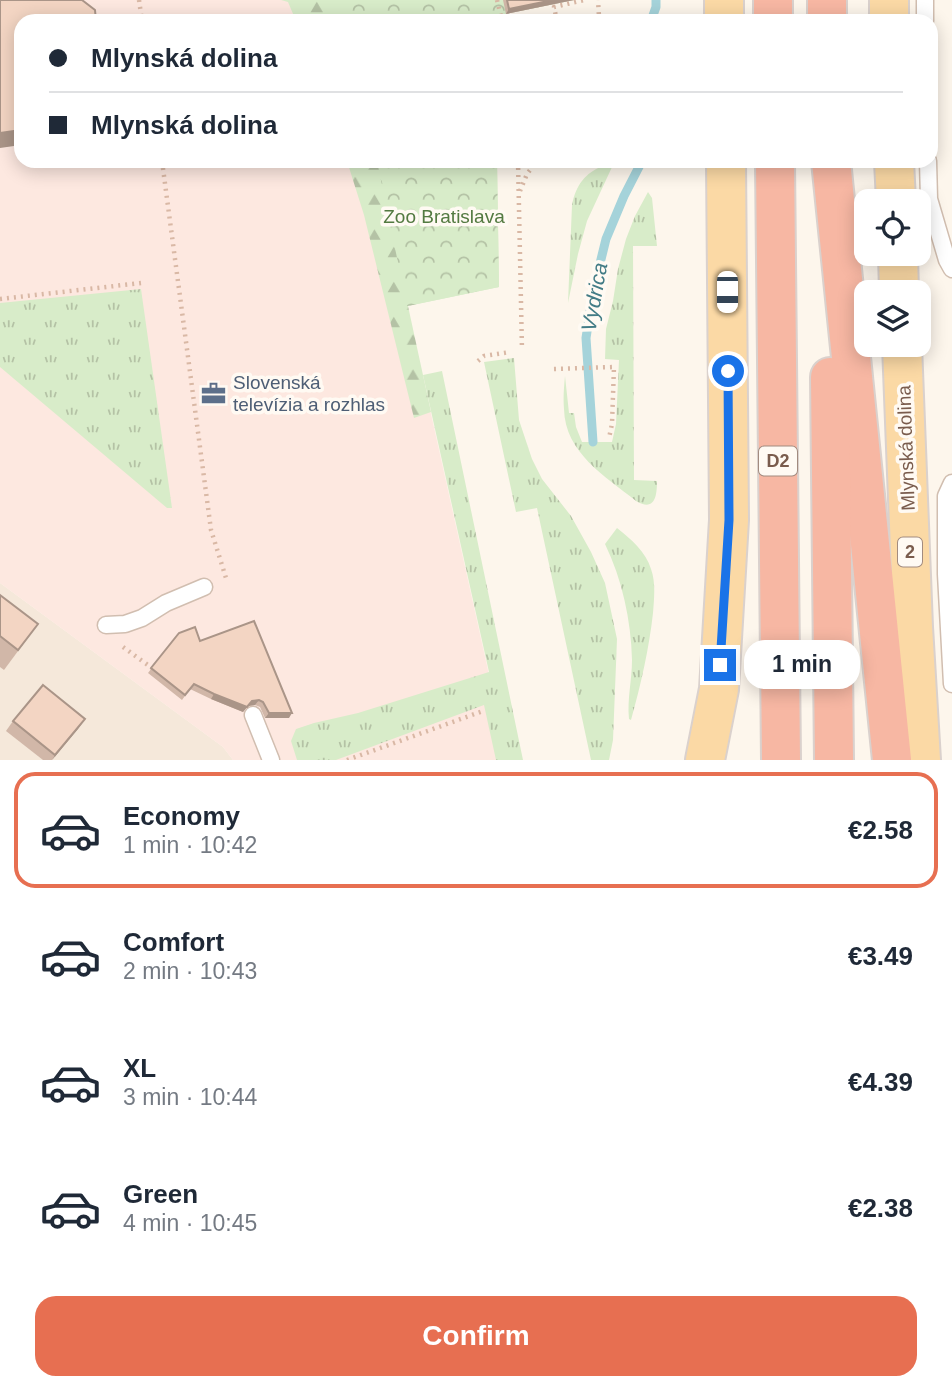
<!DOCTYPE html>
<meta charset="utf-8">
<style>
:root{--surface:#fff;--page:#f6f6f7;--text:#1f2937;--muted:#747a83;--line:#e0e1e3;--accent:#e76f51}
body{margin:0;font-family:Arial,sans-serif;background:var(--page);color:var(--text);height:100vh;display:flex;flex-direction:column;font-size:26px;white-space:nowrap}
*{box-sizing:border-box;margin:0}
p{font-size:23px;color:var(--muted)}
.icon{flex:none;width:38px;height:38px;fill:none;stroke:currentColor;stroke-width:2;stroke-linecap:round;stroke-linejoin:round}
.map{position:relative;height:760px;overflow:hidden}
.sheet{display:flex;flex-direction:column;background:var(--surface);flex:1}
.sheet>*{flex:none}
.guide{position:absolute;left:14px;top:14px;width:924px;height:154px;border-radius:21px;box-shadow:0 4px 18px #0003;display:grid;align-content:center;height:154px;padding:0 35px;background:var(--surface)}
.buttons{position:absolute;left:854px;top:189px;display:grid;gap:14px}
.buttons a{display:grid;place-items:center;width:77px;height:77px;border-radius:14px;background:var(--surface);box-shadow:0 4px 18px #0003;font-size:35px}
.end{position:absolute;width:32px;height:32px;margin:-16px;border:9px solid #1a73e8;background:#fff;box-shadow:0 0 0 4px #fff}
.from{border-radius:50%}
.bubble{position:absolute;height:49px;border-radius:21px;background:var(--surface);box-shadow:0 4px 18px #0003;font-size:23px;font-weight:700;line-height:49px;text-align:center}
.car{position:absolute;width:21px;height:42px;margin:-21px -10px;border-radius:9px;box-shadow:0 0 5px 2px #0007;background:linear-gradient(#fff 24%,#345 0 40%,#fff 0 76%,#345 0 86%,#fff 0)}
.guide b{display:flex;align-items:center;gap:24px;height:66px;font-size:26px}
.guide b+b{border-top:2px solid var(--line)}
.guide i{width:18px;height:18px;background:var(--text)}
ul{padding:12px 0 0;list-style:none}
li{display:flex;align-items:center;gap:21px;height:116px;margin:0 14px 10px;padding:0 21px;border:4px solid transparent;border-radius:21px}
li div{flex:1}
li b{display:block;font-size:26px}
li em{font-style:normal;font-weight:700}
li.active{border-color:var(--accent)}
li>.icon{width:63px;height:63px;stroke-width:1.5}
.primary-button{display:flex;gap:14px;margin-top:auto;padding:14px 35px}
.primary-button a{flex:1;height:80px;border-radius:21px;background:var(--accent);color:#fff;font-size:28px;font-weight:700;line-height:80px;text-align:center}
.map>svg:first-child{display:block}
.residential{fill:#f5e8da}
.commercial{fill:#fde8e0}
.grass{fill:url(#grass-tufts)}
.forest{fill:url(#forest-firs)}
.park{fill:url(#park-crowns)}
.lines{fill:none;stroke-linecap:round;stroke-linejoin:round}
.stream{stroke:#a5d3da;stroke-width:9}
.service-casing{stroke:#d1beb0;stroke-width:19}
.primary-casing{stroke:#dad1cd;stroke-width:42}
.motorway-casing{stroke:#dad1cd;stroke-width:42}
.path{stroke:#d9b8a5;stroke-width:4.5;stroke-dasharray:2 5;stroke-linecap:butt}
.service{stroke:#fff;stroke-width:16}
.primary{stroke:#fbd9a5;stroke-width:38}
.motorway{stroke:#f7b7a3;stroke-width:38}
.wall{fill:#d1b7a8}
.shaded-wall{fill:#aa9588}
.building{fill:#f3d5c3;stroke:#aa9588;stroke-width:2}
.route{stroke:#1a73e8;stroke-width:9}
.labels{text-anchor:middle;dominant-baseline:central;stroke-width:7;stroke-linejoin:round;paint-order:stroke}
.shield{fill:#fffaf3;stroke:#a28b7f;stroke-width:2}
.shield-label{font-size:18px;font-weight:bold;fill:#7a5c4d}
.park-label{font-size:19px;fill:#537a41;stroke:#fffaf3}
.service-label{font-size:19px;fill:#4e5e75;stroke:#fffaf3;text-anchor:start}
.street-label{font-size:19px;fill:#7a5c4d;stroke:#fffaf3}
.water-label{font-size:21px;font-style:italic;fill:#437c86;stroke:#fffaf3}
</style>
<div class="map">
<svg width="952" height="760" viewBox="0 0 952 760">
<defs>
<pattern id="grass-tufts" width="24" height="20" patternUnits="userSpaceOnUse" patternTransform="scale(1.75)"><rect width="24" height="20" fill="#d8ecc9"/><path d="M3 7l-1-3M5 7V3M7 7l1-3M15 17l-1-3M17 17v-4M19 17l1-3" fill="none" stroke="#b4c2a5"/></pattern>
<pattern id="forest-firs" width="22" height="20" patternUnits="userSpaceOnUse" patternTransform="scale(1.75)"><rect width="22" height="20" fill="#d8ecc9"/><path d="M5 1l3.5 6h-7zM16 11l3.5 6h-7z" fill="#b4c2a5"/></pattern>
<pattern id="park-crowns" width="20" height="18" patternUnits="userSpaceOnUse" patternTransform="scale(1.75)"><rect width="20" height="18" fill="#d8ecc9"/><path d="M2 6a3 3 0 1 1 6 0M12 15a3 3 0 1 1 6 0" fill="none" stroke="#b4c2a5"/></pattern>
</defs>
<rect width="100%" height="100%" fill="#fdf6ec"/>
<polygon class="residential" points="0,583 223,747 233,760 0,760"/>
<polygon class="commercial" points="0,0 344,0 348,21 21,21 21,161 377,161 407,306 508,760 233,760 223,747 0,583"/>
<g class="grass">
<path d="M 603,166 L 612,167 L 587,221 L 578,254 L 568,303 L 572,205 C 576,185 585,173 603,166 Z"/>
<path d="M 648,192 L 652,198 L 657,246 L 633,246 L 634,480 L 657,481 C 657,496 655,512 636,501 C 605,476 565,453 564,409 C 563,398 564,387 565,376 L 569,413 L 574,413 L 576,427 L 582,442 L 612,442 L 616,424 L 619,360 L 605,359 L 606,329 L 613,301 L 618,269 L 626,239 L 635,216 Z"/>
<polygon points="141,289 172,508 167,508 0,367 0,303"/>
<polygon points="514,358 519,420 532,459 542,479 571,516 591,552 605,583 617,639 613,740 609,760 591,760 537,508 516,512 484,362"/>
<polygon points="442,371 523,760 496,760 484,705 336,760 297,760 291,741 296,729 314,723 358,713 489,672 423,375"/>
<path d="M 617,528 C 631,539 646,552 651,569 C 656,583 654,599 653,613 C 649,649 641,684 631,720 L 629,719 C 627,699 632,680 632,660 C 631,620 622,579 605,544 Z"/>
</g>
<g class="forest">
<polygon points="281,0 377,0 381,21 296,21 288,2"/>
<polygon points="347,161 497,161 499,287 408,306 431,412 414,418 364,215"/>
</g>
<g class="park">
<polygon points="344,0 574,0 501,15 500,21 348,21"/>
<polygon points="377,161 497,161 499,287 407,306"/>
</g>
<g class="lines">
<g class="stream">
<polyline points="651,21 656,7 656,0"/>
<polyline points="593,442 586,338 593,292 606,239 624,196 642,161"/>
</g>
<defs>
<g id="service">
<polyline points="925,0 925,21"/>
<polyline points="928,161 929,199 947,260 952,269"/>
<polyline points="952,483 946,496 946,574 952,684"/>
<polyline points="106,625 125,624 142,618 166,603 204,587"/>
<polyline points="253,715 271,760"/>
</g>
<g id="primary">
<polyline points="724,0 724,21"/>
<polyline points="889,0 889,21"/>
<polyline points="894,161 896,201"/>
<polyline points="898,254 899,292"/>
<polyline points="902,345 913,627 921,760"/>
<polyline points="705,760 719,689 729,520 726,161"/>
</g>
<g id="motorway">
<polyline points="773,0 773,21"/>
<polyline points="827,0 827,21"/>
<polyline points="775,161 781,760"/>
<polyline points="831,161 892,760"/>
<polyline points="830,377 834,760"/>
</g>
</defs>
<use href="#service" class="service-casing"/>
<use href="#primary" class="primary-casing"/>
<use href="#motorway" class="motorway-casing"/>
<g class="path">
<polyline points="139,0 142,21"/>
<polyline points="497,0 502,21"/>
<polyline points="557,21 554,7 584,0"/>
<polyline points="598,21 599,17 598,0"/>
<polyline points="162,161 211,530 226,578"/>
<polyline points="518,161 522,350"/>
<polyline points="520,191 527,174 537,161"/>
<polyline points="0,299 141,283"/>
<polyline points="478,361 484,356 510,352"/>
<polyline points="554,369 614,367 612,424 609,438"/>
<polyline points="123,647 152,668"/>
<polyline points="347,760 483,711"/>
</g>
<use href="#service" class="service"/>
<use href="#primary" class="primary"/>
<use href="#motorway" class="motorway"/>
</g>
<g class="wall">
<polygon points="503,0 574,0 506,14"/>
<polygon points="0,595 38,624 4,670 0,667"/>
<polygon points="179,633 200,641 289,718 265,718 260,707 255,705 248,706 243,712 211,699 190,689 182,700 148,673"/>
<polygon points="85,719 52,760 43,760 6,731 13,721"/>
</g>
<g class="shaded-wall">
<polygon points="553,0 574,0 506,14 509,9"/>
<polygon points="21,130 21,145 0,148 0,133"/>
<polygon points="214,694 259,700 255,705 248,706 243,712 211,699"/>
<polygon points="269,713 292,713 289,718 265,718"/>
<polygon points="85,719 78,729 52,760 55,755"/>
</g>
<g class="building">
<polygon points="0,0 82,0 95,10 96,21 21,21 21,130 0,133"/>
<polygon points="507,0 553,0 509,9"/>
<polygon points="0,595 38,624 18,650 0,636"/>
<polygon points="254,621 292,713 269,713 263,702 259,700 252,701 247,707 214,694 194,684 185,695 151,668 179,633 195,627 200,641"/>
<polygon points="43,685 85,719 55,755 13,721"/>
</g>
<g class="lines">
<polyline class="route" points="720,665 729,520 728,371"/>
</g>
<defs>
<symbol id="office-bare" viewBox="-9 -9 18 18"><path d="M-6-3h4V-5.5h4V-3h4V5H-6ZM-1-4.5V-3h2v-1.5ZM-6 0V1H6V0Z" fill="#5c6f8a" stroke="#fffaf3" stroke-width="2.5" paint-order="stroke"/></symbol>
</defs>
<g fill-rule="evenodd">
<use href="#office-bare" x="196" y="376" width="35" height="35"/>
</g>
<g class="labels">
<g class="shield">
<rect x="759" y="446.5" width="38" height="29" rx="5"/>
<rect x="898" y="537.5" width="24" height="29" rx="5"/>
</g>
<g class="shield-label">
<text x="778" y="461">D2</text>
<text x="910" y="552">2</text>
</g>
<g class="park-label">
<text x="444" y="216">Zoo Bratislava</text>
</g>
<g class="service-label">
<text x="233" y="382">Slovenská<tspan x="233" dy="22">televízia a rozhlas</tspan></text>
</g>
<g class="street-label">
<text transform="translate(906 448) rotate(-92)">Mlynská dolina</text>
</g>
<g class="water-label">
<text transform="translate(594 297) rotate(-80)">Vydrica</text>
</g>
</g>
</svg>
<div class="buttons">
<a><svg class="icon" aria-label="locate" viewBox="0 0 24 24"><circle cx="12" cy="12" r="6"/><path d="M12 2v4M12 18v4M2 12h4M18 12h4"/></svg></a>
<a><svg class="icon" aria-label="layers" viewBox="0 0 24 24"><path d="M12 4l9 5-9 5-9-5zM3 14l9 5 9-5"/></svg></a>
</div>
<i class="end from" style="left:728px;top:371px"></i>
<i class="end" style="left:720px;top:665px"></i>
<div class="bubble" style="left:744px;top:640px;width:116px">1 min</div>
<i class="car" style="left:727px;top:292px;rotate:180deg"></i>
<div class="guide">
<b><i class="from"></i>Mlynská dolina</b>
<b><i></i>Mlynská dolina</b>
</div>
</div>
<section class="sheet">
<ul>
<li class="active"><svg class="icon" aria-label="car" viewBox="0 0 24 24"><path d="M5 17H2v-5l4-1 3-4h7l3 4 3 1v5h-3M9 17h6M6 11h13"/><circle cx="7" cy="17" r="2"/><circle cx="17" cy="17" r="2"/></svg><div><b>Economy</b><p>1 min · 10:42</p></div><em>€2.58</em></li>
<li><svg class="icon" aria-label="car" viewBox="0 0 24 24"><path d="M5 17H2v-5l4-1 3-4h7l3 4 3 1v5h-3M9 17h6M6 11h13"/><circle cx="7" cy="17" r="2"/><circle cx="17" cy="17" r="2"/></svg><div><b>Comfort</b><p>2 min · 10:43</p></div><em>€3.49</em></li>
<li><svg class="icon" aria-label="car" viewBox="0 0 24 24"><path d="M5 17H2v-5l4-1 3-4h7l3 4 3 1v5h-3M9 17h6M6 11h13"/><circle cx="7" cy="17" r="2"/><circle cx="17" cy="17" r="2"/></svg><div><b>XL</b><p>3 min · 10:44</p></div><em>€4.39</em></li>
<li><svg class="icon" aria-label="car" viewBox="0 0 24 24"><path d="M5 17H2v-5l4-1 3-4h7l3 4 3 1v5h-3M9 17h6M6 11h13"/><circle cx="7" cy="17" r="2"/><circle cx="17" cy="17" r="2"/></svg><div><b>Green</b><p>4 min · 10:45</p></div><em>€2.38</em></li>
</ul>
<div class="primary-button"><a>Confirm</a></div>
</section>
